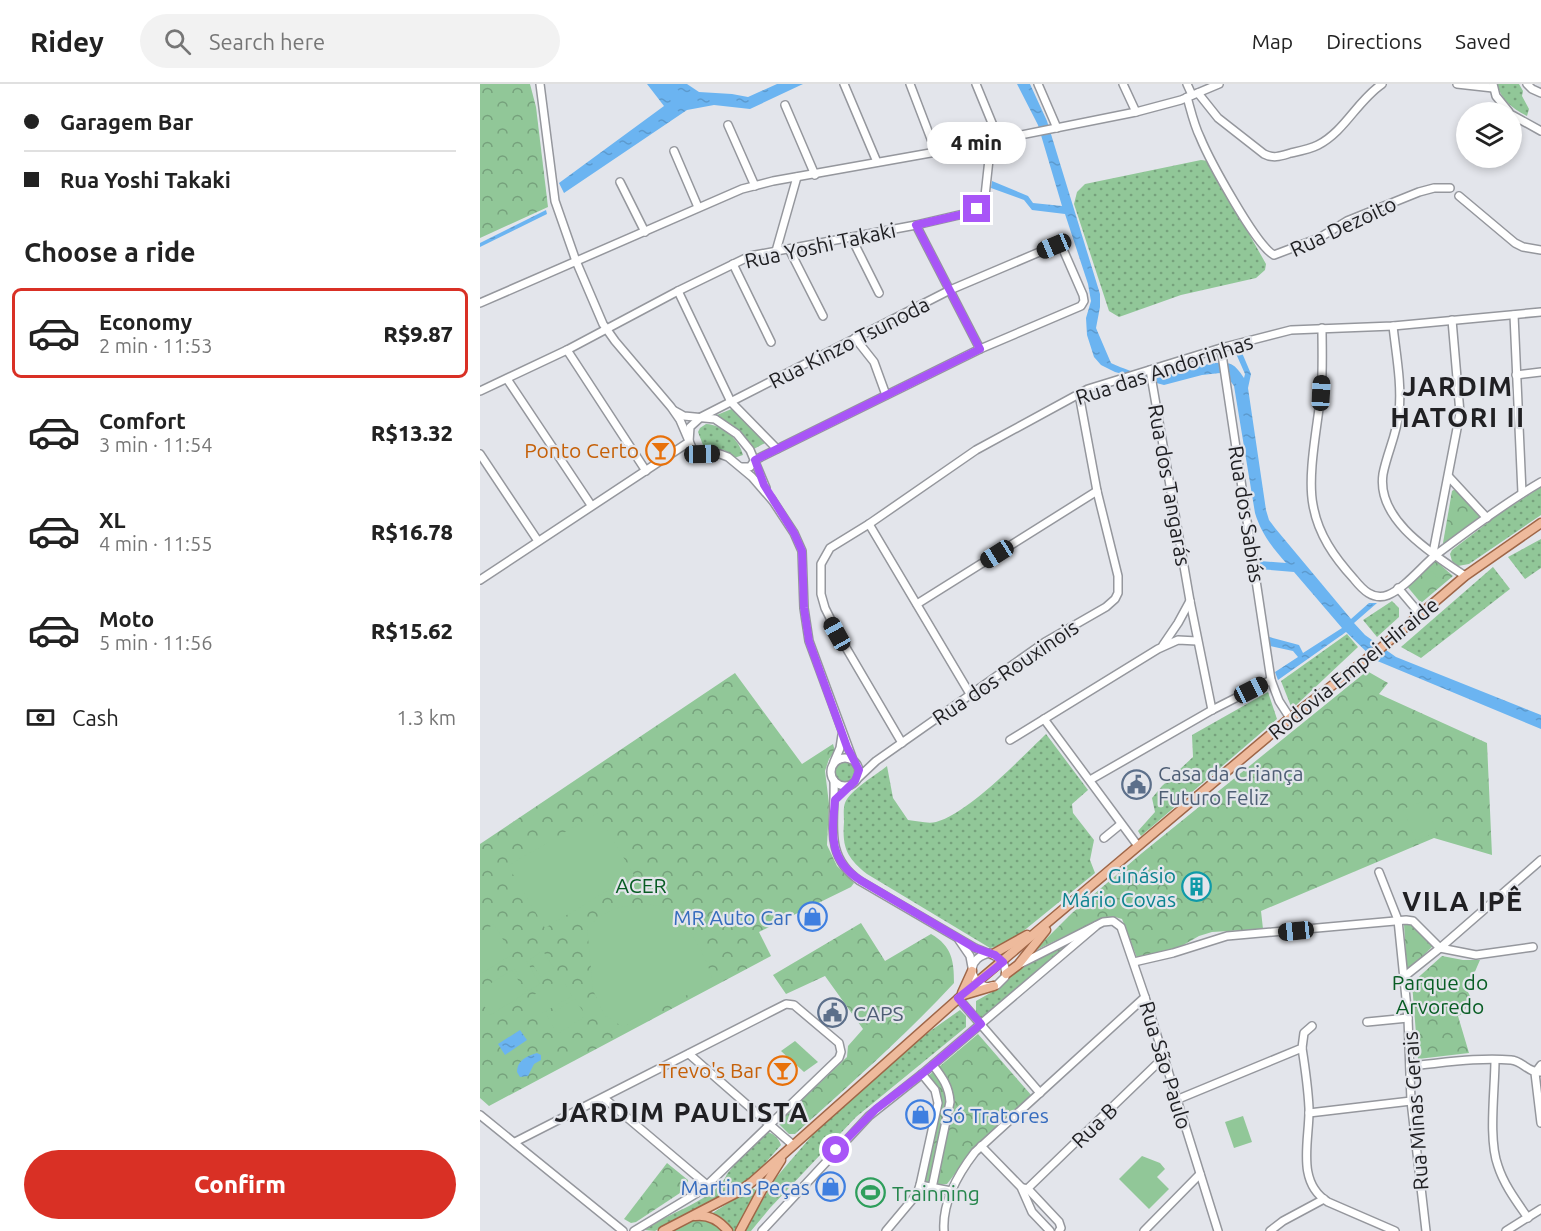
<!DOCTYPE html>
<meta charset="utf-8">
<style>
:root{--surface:#fff;--page:#f2f2f2;--text:#222;--muted:#767676;--line:#e0e0e0;--accent:#d93025}
body{margin:0;font-family:Ubuntu,sans-serif;background:var(--page);color:var(--text);height:100vh;display:flex;flex-direction:column;font-size:22px;white-space:nowrap}
*{box-sizing:border-box;margin:0}
p{font-size:20px;color:var(--muted)}
.icon{flex:none;width:33px;height:33px;fill:none;stroke:currentColor;stroke-width:2;stroke-linecap:round;stroke-linejoin:round}
.map{position:relative;flex:1;overflow:hidden}
.panel{display:flex;flex-direction:column;background:var(--surface);width:480px}
.panel>*{flex:none}
.hud{display:grid;align-content:center;height:132px;padding:0 24px;background:var(--surface)}
.fabs{position:absolute;left:976px;top:18px;display:grid;gap:12px}
.fabs a{display:grid;place-items:center;width:66px;height:66px;border-radius:50%;background:var(--surface);box-shadow:0 3px 9px #0003;font-size:30px}
.end{position:absolute;width:27px;height:27px;margin:-14px;border:8px solid #a855f7;background:#fff;box-shadow:0 0 0 3px #fff}
.from{border-radius:50%}
.bubble{position:absolute;height:42px;border-radius:21px;background:var(--surface);box-shadow:0 3px 9px #0003;font-size:20px;font-weight:800;line-height:42px;text-align:center}
.car{position:absolute;width:18px;height:36px;margin:-18px -9px;border-radius:8px;box-shadow:0 0 4px 2px #0007;background:linear-gradient(#222 24%,#8ab4d8 0 40%,#222 0 76%,#8ab4d8 0 86%,#222 0)}
.hud b{display:flex;align-items:center;gap:21px;height:57px;font-size:22px}
.hud b+b{border-top:2px solid var(--line)}
.hud i{width:15px;height:15px;background:var(--text)}
ul{padding:0;list-style:none}
li{display:flex;align-items:center;gap:18px;height:90px;margin:0 12px 9px;padding:0 12px;border:3px solid transparent;border-radius:9px}
li div{flex:1}
li b{display:block;font-size:22px}
li em{font-style:normal;font-weight:800}
li.selected{border-color:var(--accent)}
li>.icon{width:54px;height:54px;stroke-width:1.5}
h2{padding:0 24px;font-size:27px;line-height:72px}
.pay{display:flex;align-items:center;gap:15px;height:66px;padding:0 24px;font-size:22px}
.pay p{margin-inline-start:auto}
.primary-button{display:flex;gap:12px;margin-top:auto;padding:12px 24px}
.primary-button a{flex:1;height:69px;border-radius:36px;background:var(--accent);color:#fff;font-size:24px;font-weight:800;line-height:69px;text-align:center}
header{display:flex;align-items:center;gap:36px;box-sizing:border-box;height:84px;padding:0 30px;background:var(--surface);border-bottom:2px solid var(--line)}
header strong{font-size:28px}
nav{display:flex;gap:33px;margin-inline-start:auto;font-size:21px}
.search{width:420px;height:54px;background:var(--page);display:flex;align-items:center;gap:15px;box-sizing:border-box;padding:0 21px;border-radius:33px;color:var(--muted);font-size:22px}
main{display:flex;flex:1;min-height:0}
.map>svg:first-child{display:block}
.grass{fill:url(#grass-dots)}
.park{fill:url(#park-crowns)}
.pitch{fill:#91c798}
.water{fill:url(#water-ripples)}
.lines{fill:none;stroke-linecap:round;stroke-linejoin:round}
.minor-casing{stroke:#95979d;stroke-width:10}
.major-casing{stroke:#9f6647;stroke-width:11}
.minor{stroke:#fff;stroke-width:7}
.major{stroke:#eeba9c;stroke-width:8}
.route{stroke:#a855f7;stroke-width:8}
.labels{text-anchor:middle;dominant-baseline:central;stroke-width:4.5;stroke-linejoin:round;paint-order:stroke}
.street-label{font-size:21px;fill:#202023;stroke:#e3e5eb}
.food-label{font-size:21px;fill:#c56008;stroke:#e3e5eb;text-anchor:end}
.service-label{font-size:21px;fill:#4e5e75;stroke:#e3e5eb;text-anchor:start}
.culture-label{font-size:21px;fill:#0d838f;stroke:#e3e5eb;text-anchor:end}
.park-label{font-size:21px;fill:#085d24;stroke:#e3e5eb}
.shop-label{font-size:21px;fill:#366cbe;stroke:#e3e5eb;text-anchor:end}
.leisure-label{font-size:21px;fill:#27864d;stroke:#e3e5eb;text-anchor:start}
.district-label{font-size:27px;font-weight:bold;letter-spacing:1.5px;fill:#202023;stroke:#e3e5eb}
</style>
<header>
<strong>Ridey</strong>
<div class="search"><svg class="icon" aria-label="search" viewBox="0 0 24 24"><circle cx="10" cy="10" r="6"/><path d="M15 15l6 6"/></svg>Search here</div>
<nav><a>Map</a><a>Directions</a><a>Saved</a></nav>
</header>
<main>
<section class="panel">
<div class="hud">
<b><i class="from"></i>Garagem Bar</b>
<b><i></i>Rua Yoshi Takaki</b>
</div>
<h2>Choose a ride</h2>
<ul>
<li class="selected"><svg class="icon" aria-label="car" viewBox="0 0 24 24"><path d="M5 17H2v-5l4-1 3-4h7l3 4 3 1v5h-3M9 17h6M6 11h13"/><circle cx="7" cy="17" r="2"/><circle cx="17" cy="17" r="2"/></svg><div><b>Economy</b><p>2 min · 11:53</p></div><em>R$9.87</em></li>
<li><svg class="icon" aria-label="car" viewBox="0 0 24 24"><path d="M5 17H2v-5l4-1 3-4h7l3 4 3 1v5h-3M9 17h6M6 11h13"/><circle cx="7" cy="17" r="2"/><circle cx="17" cy="17" r="2"/></svg><div><b>Comfort</b><p>3 min · 11:54</p></div><em>R$13.32</em></li>
<li><svg class="icon" aria-label="car" viewBox="0 0 24 24"><path d="M5 17H2v-5l4-1 3-4h7l3 4 3 1v5h-3M9 17h6M6 11h13"/><circle cx="7" cy="17" r="2"/><circle cx="17" cy="17" r="2"/></svg><div><b>XL</b><p>4 min · 11:55</p></div><em>R$16.78</em></li>
<li><svg class="icon" aria-label="car" viewBox="0 0 24 24"><path d="M5 17H2v-5l4-1 3-4h7l3 4 3 1v5h-3M9 17h6M6 11h13"/><circle cx="7" cy="17" r="2"/><circle cx="17" cy="17" r="2"/></svg><div><b>Moto</b><p>5 min · 11:56</p></div><em>R$15.62</em></li>
</ul>
<div class="pay"><svg class="icon" aria-label="cash" viewBox="0 0 24 24"><path d="M3 7h18v10H3z"/><circle cx="12" cy="12" r="2"/></svg>Cash<p>1.3 km</p></div>
<div class="primary-button"><a>Confirm</a></div>
</section>
<div class="map">
<svg width="1061" height="1147" viewBox="0 0 1061 1147">
<defs>
<pattern id="grass-dots" width="8" height="8" patternUnits="userSpaceOnUse" patternTransform="scale(1.5)"><rect width="8" height="8" fill="#91c798"/><path d="M2 2h.1M6 6h.1" fill="none" stroke="#76a17c" stroke-width="1.8" stroke-linecap="round"/></pattern>
<pattern id="park-crowns" width="20" height="18" patternUnits="userSpaceOnUse" patternTransform="scale(1.5)"><rect width="20" height="18" fill="#91c798"/><path d="M2 6a3 3 0 1 1 6 0M12 15a3 3 0 1 1 6 0" fill="none" stroke="#76a17c"/></pattern>
<pattern id="water-ripples" width="26" height="14" patternUnits="userSpaceOnUse" patternTransform="scale(1.5)"><rect width="26" height="14" fill="#6bb4f1"/><path d="M2 4q2-2 4 0t4 0M15 11q2-2 4 0t4 0" fill="none" stroke="#5c9ace"/></pattern>
</defs>
<rect width="100%" height="100%" fill="#e3e5eb"/>
<g class="grass">
<path d="M 1017,0 L 1039,0 L 1043,7 L 1042,12 L 1049,25 L 1047,32 C 1033,25 1021,16 1017,0 Z"/>
<polygon points="721,76 728,77 786,180 785,186 776,194 701,211 639,233 629,227 594,120 597,108 605,100"/>
<polygon points="254,324 287,358 272,366 256,345 232,333"/>
<path d="M 226,340 C 243,341 259,355 263,371 L 254,374 L 244,366 L 223,361 L 218,348 L 220,344 Z"/>
<polygon points="1061,403 1061,431 989,480 978,482 972,477 970,470 972,466 1019,430"/>
<polygon points="1061,455 1061,484 1045,495 1028,473"/>
<polygon points="1013,483 1030,505 941,574 921,563"/>
<polygon points="912,517 919,524 919,533 897,553 883,536"/>
<polygon points="867,550 878,563 812,625 801,597"/>
<polygon points="788,608 797,635 661,752 658,747 675,728 672,714 682,702 713,673 712,651"/>
<path d="M 566,650 L 608,706 L 592,720 L 593,729 L 614,756 L 610,776 L 615,789 L 526,861 L 510,864 L 387,790 C 367,774 362,764 364,738 C 364,733 363,724 365,719 C 370,706 396,691 407,682 L 413,714 L 428,736 C 437,737 448,740 456,738 C 489,729 541,674 566,650 Z"/>
<circle cx="365" cy="688" r="10"/>
<polygon points="593,857 501,934 496,928 496,917 521,903 528,893 539,884"/>
<polygon points="480,926 486,932 486,943 376,1033 290,1124 271,1147 265,1147 294,1096 335,1048 439,955"/>
<path d="M 284,1047 C 292,1048 299,1054 301,1061 L 274,1092 L 253,1108 L 175,1147 L 164,1146 C 185,1130 238,1115 247,1090 L 280,1049 Z"/>
<path d="M 272,1104 L 276,1106 L 276,1108 L 256,1147 L 252,1147 C 247,1137 241,1133 231,1130 Z"/>
</g>
<g class="park">
<polygon points="0,0 50,0 56,23 68,123 0,154"/>
<polygon points="975,405 978,405 1001,431 1001,434 965,461 963,459 972,407"/>
<polygon points="956,477 973,492 941,519 926,501"/>
<polygon points="887,587 908,599 899,610 1007,659 1012,771 954,754 781,827 783,845 732,848 719,852 698,864 657,874 642,835 635,833 623,834 554,867 592,829 662,769"/>
<polygon points="255,589 322,680 353,660 355,667 349,675 345,687 349,720 347,761 357,782 374,799 371,803 279,848 291,872 9,1022 0,1014 0,760"/>
<path d="M 381,839 L 405,877 L 451,850 C 472,862 474,877 474,899 C 424,953 369,1001 315,1050 L 309,1050 L 298,1039 L 367,973 L 368,962 L 383,945 L 345,892 L 306,910 L 293,891 Z"/>
<polygon points="924,840 934,841 953,862 927,887"/>
<polygon points="962,872 983,876 1000,876 987,906 990,912 984,929 978,932 989,969 938,975 932,899"/>
<polygon points="498,950 552,1012 498,1060 467,1100 454,1101 443,1096 460,1027 447,993"/>
<polygon points="187,1079 208,1096 208,1102 200,1109 156,1138 151,1139 144,1135"/>
<polygon points="221,1135 231,1137 243,1147 189,1147 207,1138"/>
</g>
<g class="pitch">
<polygon points="952,487 959,496 942,509 935,500"/>
<polygon points="944,717 957,748 936,757 923,725"/>
<polygon points="117,729 154,791 65,844 28,782"/>
<path d="M 164,820 C 170,821 178,821 183,823 C 206,832 228,875 233,898 L 143,943 L 124,931 L 113,906 L 107,843 C 129,824 136,823 164,820 Z"/>
<polygon points="14,840 32,871 2,889 0,886 0,849"/>
<polygon points="63,867 74,884 60,893 50,875"/>
<polygon points="46,876 60,900 48,907 34,884"/>
<polygon points="32,886 46,909 10,931 0,915 0,906"/>
<polygon points="82,894 92,912 63,929 52,912"/>
<polygon points="95,915 106,932 77,950 67,932"/>
<polygon points="315,957 338,978 324,988 301,967"/>
<polygon points="763,1032 772,1058 754,1064 745,1038"/>
<polygon points="662,1072 680,1079 685,1085 677,1093 689,1105 669,1125 639,1095"/>
</g>
<g class="water">
<polygon points="167,0 207,0 219,8 252,10 268,13 297,0 323,0 270,25 234,21 207,26 84,109 79,99 184,22"/>
<path d="M 537,0 L 550,0 L 567,37 L 620,210 L 620,223 L 616,244 L 631,279 C 641,284 671,295 681,293 C 696,290 733,276 747,279 C 755,280 760,288 764,294 L 765,290 L 754,265 L 760,264 L 771,290 L 768,304 L 786,426 L 789,436 L 795,444 L 871,535 L 889,519 L 897,519 L 874,539 L 885,551 L 916,573 L 1061,631 L 1061,645 L 895,576 L 866,548 L 798,596 L 795,588 L 818,573 L 813,567 L 790,562 L 789,553 L 819,561 L 823,569 L 862,544 L 814,488 L 779,485 L 780,477 L 806,479 C 792,463 781,449 775,429 L 754,302 L 749,295 L 740,289 L 722,291 L 684,301 L 635,288 L 621,281 L 614,273 L 607,251 L 606,234 L 611,217 L 608,200 L 585,130 L 552,126 L 544,116 L 511,104 L 512,97 L 548,112 L 553,119 L 582,122 L 558,41 Z"/>
<polygon points="66,126 67,130 0,163 0,159"/>
<polygon points="40,946 47,956 25,971 18,960"/>
<path d="M 57,969 L 61,971 L 61,976 L 54,980 L 48,992 L 40,993 L 37,988 C 37,977 46,972 57,969 Z"/>
</g>
<g class="lines">
<defs>
<g id="minor">
<polyline points="60,0 75,117 96,177 123,240 135,257 191,323 200,336 212,364 218,369 240,370 248,373 272,393 292,416"/>
<polyline points="364,0 397,78"/>
<polyline points="430,0 456,68"/>
<polyline points="496,0 519,56"/>
<polyline points="558,0 577,44"/>
<polyline points="643,0 656,28"/>
<polyline points="707,0 712,11"/>
<polyline points="977,0 1013,4"/>
<polyline points="1013,0 1016,12 1029,28"/>
<polyline points="1047,0 1052,5 1061,9"/>
<path d="M 718,9 L 738,34 L 784,70 C 794,75 801,72 811,69 C 820,67 830,65 838,61 C 865,47 877,17 902,0"/>
<path d="M 707,13 C 711,27 714,41 720,53 C 729,75 776,162 794,171 L 839,154 L 867,137 L 939,108 L 954,104 L 970,104"/>
<polyline points="305,21 335,91"/>
<polyline points="1032,31 1061,47"/>
<polyline points="248,41 275,102"/>
<polyline points="194,67 218,123"/>
<polyline points="140,98 165,148"/>
<polyline points="979,112 1035,159 1043,163 1061,166"/>
<polyline points="436,141 500,265"/>
<polyline points="371,153 399,209"/>
<polyline points="309,165 343,232"/>
<polyline points="296,167 317,93"/>
<polyline points="253,180 291,258"/>
<polyline points="198,207 251,318 297,365"/>
<polyline points="0,219 262,105 293,97 456,68 656,28 701,16 739,0"/>
<polyline points="1034,231 1042,409"/>
<path d="M 913,242 C 916,270 922,300 919,328 C 917,350 907,369 903,390 C 896,436 953,470 985,492"/>
<path d="M 842,244 C 842,265 843,286 841,308 C 838,340 827,390 833,421 C 838,450 854,473 874,495 C 882,505 893,517 908,511 C 925,504 942,482 957,470 C 990,445 1025,419 1061,398"/>
<polyline points="375,254 394,278 406,311"/>
<polyline points="741,264 791,596 799,617 810,634"/>
<polyline points="87,266 166,387"/>
<polyline points="670,286 710,517 732,626"/>
<polyline points="1036,291 1061,288"/>
<polyline points="27,295 111,421"/>
<polyline points="0,307 87,266 198,207 270,172 436,141 492,128 501,121 505,112 511,57"/>
<polyline points="195,327 204,332 235,335 257,350 270,366 286,404"/>
<polyline points="209,358 210,343 221,333 470,206 576,161 582,163 603,211 604,217 601,222 500,265 275,376 270,383 261,383"/>
<polyline points="0,370 58,457"/>
<polyline points="969,393 1007,434"/>
<polyline points="291,414 314,449 322,467 324,524 329,557 373,676"/>
<polyline points="389,440 490,610"/>
<polyline points="953,469 980,329 972,236"/>
<polyline points="0,496 209,358"/>
<polyline points="918,504 940,530"/>
<polyline points="437,520 617,407"/>
<polyline points="683,561 698,539 710,517"/>
<polyline points="564,635 658,762"/>
<polyline points="530,656 678,565 698,556 717,557"/>
<polyline points="422,659 358,550 345,524 341,510 341,480 350,464 389,440 496,366 608,305 741,264 811,246 913,242 1061,228"/>
<circle cx="365" cy="688" r="14"/>
<polyline points="354,678 360,664 362,651"/>
<polyline points="378,694 396,677 565,558 626,523 635,515 638,509 638,492 617,407 599,310"/>
<polyline points="610,696 732,626 791,596"/>
<path d="M 354,697 C 356,736 342,771 380,797 L 495,864 C 510,871 529,872 525,893 L 517,901 L 506,903 C 486,895 488,873 510,869"/>
<polyline points="624,754 641,740"/>
<polyline points="899,788 918,836 928,934 931,1017 946,1147"/>
<polyline points="479,856 490,872 492,883"/>
<polyline points="960,864 996,871 1053,863"/>
<polyline points="654,878 693,869 747,852 926,836 933,837 960,864"/>
<polyline points="538,881 623,838 633,837 641,843 665,913 738,1147"/>
<polyline points="925,892 960,864 1061,776"/>
<polyline points="478,914 560,1009"/>
<polyline points="887,938 928,934"/>
<path d="M 822,964 C 825,983 828,1004 829,1024 C 830,1055 815,1098 848,1118 L 915,1147"/>
<polyline points="209,970 313,1061"/>
<path d="M 1015,976 C 1015,1006 1008,1055 1018,1082 C 1024,1101 1037,1118 1048,1134"/>
<polyline points="1061,981 1055,989 1061,1039"/>
<path d="M 930,982 C 963,979 998,973 1031,976 C 1043,977 1048,989 1061,988"/>
<polyline points="124,1014 227,1101"/>
<polyline points="696,1016 822,964 824,949 832,942"/>
<polyline points="829,1029 931,1017"/>
<polyline points="0,1031 143,1147"/>
<polyline points="35,1058 306,920 314,921 359,959 361,968 359,974 222,1106 154,1147"/>
<polyline points="501,1062 541,1103 552,1128 570,1147"/>
<polyline points="440,1101 471,1107"/>
<path d="M 452,1104 L 470,1018 C 469,1002 462,993 453,981"/>
<polyline points="543,1104 548,1105 579,1138 581,1144 579,1147"/>
<polyline points="544,1108 683,974"/>
<polyline points="282,1147 389,1032 442,990 616,842"/>
<polyline points="406,1147 437,1110 440,1101 458,1019 455,1006 442,990"/>
<path d="M 464,1147 C 462,1118 478,1090 495,1068 L 665,913"/>
<polyline points="664,1147 720,1090"/>
<polyline points="790,1147 803,1137 844,1115"/>
<polyline points="1026,1147 1061,1125"/>
</g>
<g id="major">
<polyline points="513,870 547,851"/>
<polyline points="526,890 538,881 566,846"/>
<polyline points="482,909 492,887"/>
<polyline points="484,911 514,902"/>
<path d="M 215,1132 C 229,1130 239,1136 248,1147"/>
<polyline points="183,1147 258,1108 272,1098 497,898 810,634 902,563 985,492 1061,439"/>
<polyline points="260,1147 282,1106 301,1076"/>
</g>
</defs>
<use href="#minor" class="minor-casing"/>
<use href="#major" class="major-casing"/>
<use href="#minor" class="minor"/>
<use href="#major" class="major"/>
</g>
<g class="lines">
<path class="route" d="M 356,1066 L 396,1025 L 442,990 L 501,940 L 478,914 L 523,878 L 515,871 L 495,864 L 380,796 C 348,775 352,750 355,716 L 375,697 L 379,686 L 367,663 L 329,557 L 324,524 L 322,467 L 314,449 L 284,401 L 275,376 L 500,265 L 436,141 L 484,130 L 497,125"/>
</g>
<defs>
<symbol id="bar-ring" viewBox="-11 -11 22 22"><circle r="9.5" fill="#e3e5eb" stroke="#e8710a" stroke-width="1.5"/><path d="M-6-5H6L.8 .8V4.5H3.5V6h-7V4.5H-.8V.8Z" fill="#e8710a"/></symbol>
<symbol id="civic-ring" viewBox="-11 -11 22 22"><circle r="9.5" fill="#e3e5eb" stroke="#5c6f8a" stroke-width="1.5"/><path d="M-.6-6.5H3V-4.5H.6V-3L4-1V1h2V6H-6V1h2V-1L-.6-3ZM-1.2 2.5V6h2.4V2.5Z" fill="#5c6f8a"/></symbol>
<symbol id="building-ring" viewBox="-11 -11 22 22"><circle r="9.5" fill="#e3e5eb" stroke="#0f9aa8" stroke-width="1.5"/><path d="M-4-6H4V6H1V3H-1V6H-4ZM-2.5-4.3h1.7v1.8h-1.7ZM.8-4.3h1.7v1.8H.8ZM-2.5-1h1.7V.8h-1.7ZM.8-1h1.7V.8H.8Z" fill="#0f9aa8"/></symbol>
<symbol id="shop-ring" viewBox="-11 -11 22 22"><circle r="9.5" fill="#e3e5eb" stroke="#3f7fe0" stroke-width="1.5"/><path d="M-5-2.5h2.3a2.7 3.5 0 0 1 5.4 0H5L5.5 6h-11ZM-1.5-2.5h3a1.5 2.3 0 0 0-3 0Z" fill="#3f7fe0"/></symbol>
<symbol id="stadium-ring" viewBox="-11 -11 22 22"><circle r="9.5" fill="#e3e5eb" stroke="#2e9e5b" stroke-width="1.5"/><path d="M0-5a6.5 5 0 1 0 0 10a6.5 5 0 1 0 0-10ZM-3.5-1.8h7v3.6h-7Z" fill="#2e9e5b"/></symbol>
</defs>
<g fill-rule="evenodd">
<use href="#bar-ring" x="164" y="350" width="33" height="33"/>
<use href="#civic-ring" x="640" y="684" width="33" height="33"/>
<use href="#building-ring" x="700" y="786" width="33" height="33"/>
<use href="#shop-ring" x="316" y="816" width="33" height="33"/>
<use href="#civic-ring" x="336" y="912" width="33" height="33"/>
<use href="#bar-ring" x="286" y="970" width="33" height="33"/>
<use href="#shop-ring" x="424" y="1014" width="33" height="33"/>
<use href="#shop-ring" x="334" y="1086" width="33" height="33"/>
<use href="#stadium-ring" x="374" y="1092" width="33" height="33"/>
</g>
<g class="labels">
<g class="street-label">
<text transform="translate(863 142) rotate(-25)">Rua Dezoito</text>
<text transform="translate(340 161) rotate(-12)">Rua Yoshi Takaki</text>
<text transform="translate(369 258) rotate(-27)">Rua Kinzo Tsunoda</text>
<text transform="translate(684 285) rotate(-18)">Rua das Andorinhas</text>
<text transform="translate(690 401) rotate(80)">Rua dos Tangarás</text>
<text transform="translate(767 430) rotate(81)">Rua dos Sabiás</text>
<text transform="translate(873 584) rotate(-39)">Rodovia Empei Hiraide</text>
<text transform="translate(525 588) rotate(-34)">Rua dos Rouxinois</text>
<text transform="translate(686 981) rotate(73)">Rua São Paulo</text>
<text transform="translate(935 1027) rotate(-94)">Rua Minas Gerais</text>
<text transform="translate(614 1041) rotate(-44)">Rua B</text>
</g>
<g class="food-label">
<text x="159" y="366">Ponto Certo</text>
<text x="282" y="986">Trevo's Bar</text>
</g>
<g class="service-label">
<text x="678" y="689">Casa da Criança<tspan x="678" dy="24">Futuro Feliz</tspan></text>
<text x="373" y="929">CAPS</text>
</g>
<g class="culture-label">
<text x="696" y="791">Ginásio<tspan x="696" dy="24">Mário Covas</tspan></text>
</g>
<g class="park-label">
<text x="161" y="801">ACER</text>
<text x="960" y="898">Parque do<tspan x="960" dy="24">Arvoredo</tspan></text>
</g>
<g class="shop-label">
<text x="312" y="833">MR Auto Car</text>
<text x="462" y="1031" text-anchor="start">Só Tratores</text>
<text x="330" y="1103">Martins Peças</text>
</g>
<g class="leisure-label">
<text x="412" y="1109">Trainning</text>
</g>
<g class="district-label">
<text x="978" y="302">JARDIM<tspan x="978" dy="31">HATORI II</tspan></text>
<text x="983" y="817">VILA IPÊ</text>
<text x="202" y="1028">JARDIM PAULISTA</text>
</g>
</g>
</svg>
<div class="fabs">
<a><svg class="icon" aria-label="layers" viewBox="0 0 24 24"><path d="M12 4l9 5-9 5-9-5zM3 14l9 5 9-5"/></svg></a>
</div>
<i class="end from" style="left:356px;top:1066px"></i>
<i class="end" style="left:497px;top:125px"></i>
<div class="bubble" style="left:447px;top:38px;width:99px">4 min</div>
<i class="car" style="left:574px;top:162px;rotate:247deg"></i>
<i class="car" style="left:841px;top:309px;rotate:3deg"></i>
<i class="car" style="left:222px;top:370px;rotate:89deg"></i>
<i class="car" style="left:517px;top:470px;rotate:238deg"></i>
<i class="car" style="left:357px;top:550px;rotate:331deg"></i>
<i class="car" style="left:771px;top:606px;rotate:63deg"></i>
<i class="car" style="left:816px;top:847px;rotate:264deg"></i>
</div>
</main>
